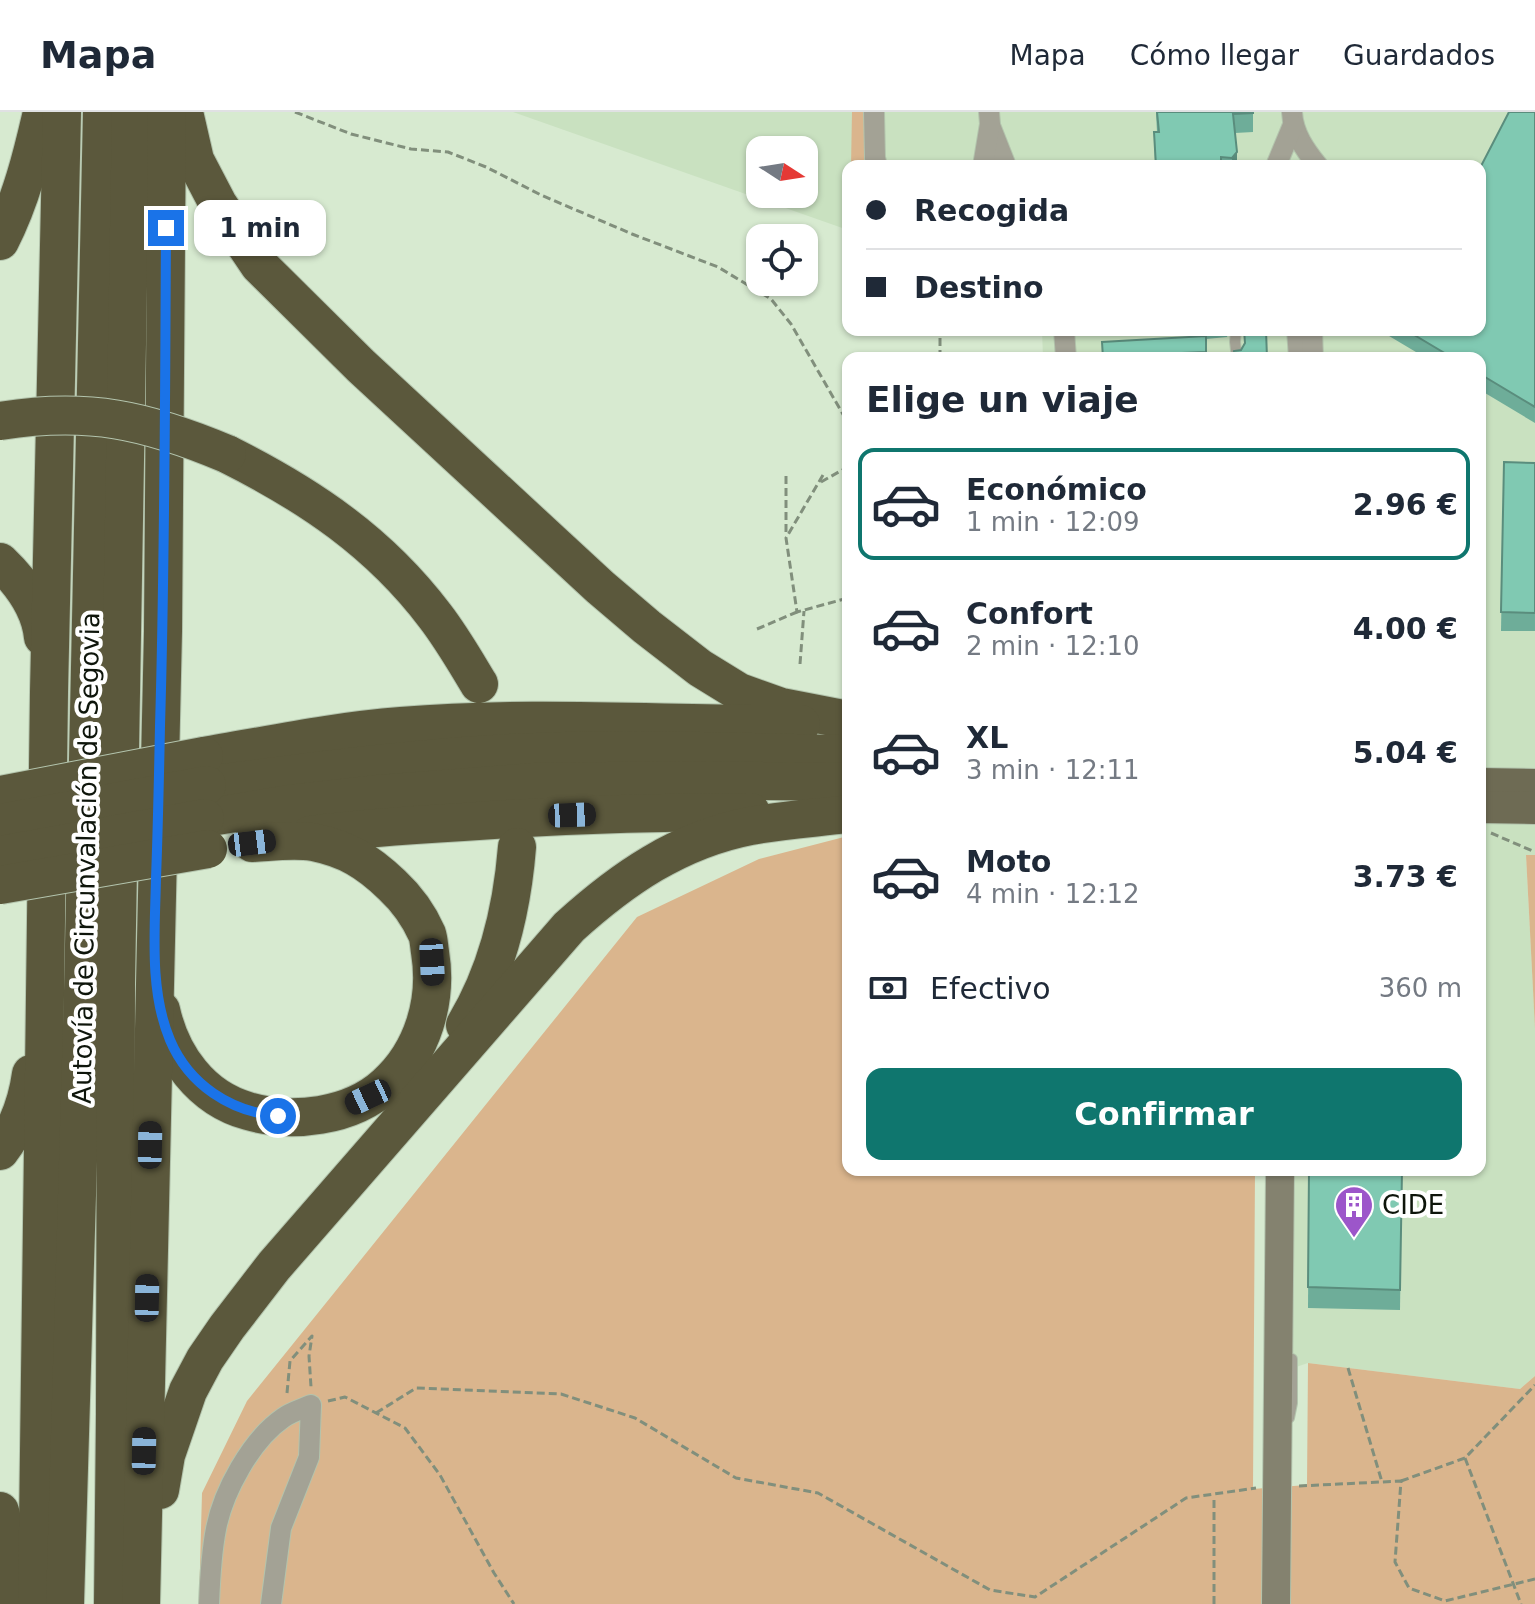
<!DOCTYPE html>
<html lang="es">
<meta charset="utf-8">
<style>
:root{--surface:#fff;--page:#f6f6f7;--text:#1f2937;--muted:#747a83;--line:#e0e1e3;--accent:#0f766e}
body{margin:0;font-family:"DejaVu Sans",sans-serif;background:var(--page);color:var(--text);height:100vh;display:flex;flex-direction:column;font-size:30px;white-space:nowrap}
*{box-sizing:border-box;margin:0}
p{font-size:26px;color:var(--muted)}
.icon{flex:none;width:44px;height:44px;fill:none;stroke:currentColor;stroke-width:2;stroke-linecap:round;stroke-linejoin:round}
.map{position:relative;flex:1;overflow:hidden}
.details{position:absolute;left:842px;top:240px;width:644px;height:824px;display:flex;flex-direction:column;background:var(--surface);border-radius:16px;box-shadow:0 2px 6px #0004}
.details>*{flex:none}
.top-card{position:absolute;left:842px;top:48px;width:644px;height:176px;border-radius:16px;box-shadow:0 2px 6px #0004;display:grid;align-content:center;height:176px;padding:0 24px;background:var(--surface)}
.needle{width:52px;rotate:102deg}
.fabs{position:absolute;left:746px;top:24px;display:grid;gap:16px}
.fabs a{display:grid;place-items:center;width:72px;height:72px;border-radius:16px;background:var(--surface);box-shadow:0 2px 6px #0004;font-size:40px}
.end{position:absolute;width:36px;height:36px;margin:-18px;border:10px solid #1a73e8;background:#fff;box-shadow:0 0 0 4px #fff}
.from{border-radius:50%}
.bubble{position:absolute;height:56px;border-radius:16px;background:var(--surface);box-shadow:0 2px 6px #0004;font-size:26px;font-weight:600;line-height:56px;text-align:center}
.car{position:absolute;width:24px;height:48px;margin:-24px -12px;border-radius:10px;box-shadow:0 0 6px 2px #0007;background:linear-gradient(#222 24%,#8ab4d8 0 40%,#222 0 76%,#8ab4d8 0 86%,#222 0)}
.top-card b{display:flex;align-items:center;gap:28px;height:76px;font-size:30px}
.top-card b+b{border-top:2px solid var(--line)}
.top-card i{width:20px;height:20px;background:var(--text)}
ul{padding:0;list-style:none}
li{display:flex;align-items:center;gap:24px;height:112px;margin:0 16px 12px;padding:0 8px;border:4px solid transparent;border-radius:16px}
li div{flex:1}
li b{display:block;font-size:30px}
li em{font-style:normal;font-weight:600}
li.selected{border-color:var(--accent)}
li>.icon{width:72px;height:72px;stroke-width:1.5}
h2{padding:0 24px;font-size:36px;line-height:96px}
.pay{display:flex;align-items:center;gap:20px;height:88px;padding:0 24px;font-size:30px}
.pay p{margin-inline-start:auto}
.cta{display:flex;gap:16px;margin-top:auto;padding:16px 24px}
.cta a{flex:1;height:92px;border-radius:16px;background:var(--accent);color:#fff;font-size:32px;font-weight:600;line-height:92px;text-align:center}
header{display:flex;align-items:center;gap:48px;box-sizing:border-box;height:112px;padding:0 40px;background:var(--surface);border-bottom:2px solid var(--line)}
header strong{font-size:38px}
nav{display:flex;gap:44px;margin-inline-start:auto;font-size:28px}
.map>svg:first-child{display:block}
.built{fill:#c9e1c0;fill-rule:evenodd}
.green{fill:#dab58d}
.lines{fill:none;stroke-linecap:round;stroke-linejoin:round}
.lane-casing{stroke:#b3c4ad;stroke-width:12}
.street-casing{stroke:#b3c4ad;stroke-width:22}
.secondary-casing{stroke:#b3c4ad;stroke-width:30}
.primary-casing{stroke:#b3c4ad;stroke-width:34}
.highway-casing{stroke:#b3c4ad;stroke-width:40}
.path{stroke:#818f7c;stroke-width:3;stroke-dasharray:8 4;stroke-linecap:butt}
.lane{stroke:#a3a295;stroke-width:10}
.street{stroke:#a3a295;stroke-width:20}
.secondary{stroke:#84826f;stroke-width:28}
.primary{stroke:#6e6b54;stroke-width:32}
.highway{stroke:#5b583c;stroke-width:38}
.highway-bridge-casing{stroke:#b3c4ad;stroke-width:40;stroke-linecap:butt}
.highway-bridge{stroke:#5b583c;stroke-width:38}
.wall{fill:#6ead99}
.shaded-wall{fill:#5a8d7d}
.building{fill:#80c9b2;stroke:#5a8d7d;stroke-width:2}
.route{stroke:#1a73e8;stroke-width:10}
.labels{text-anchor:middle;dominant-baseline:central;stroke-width:8;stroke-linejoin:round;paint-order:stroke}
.street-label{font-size:26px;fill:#0e150b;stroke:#fff}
.poi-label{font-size:26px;fill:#0e150b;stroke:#fff;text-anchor:start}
</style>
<header>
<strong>Mapa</strong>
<nav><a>Mapa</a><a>Cómo llegar</a><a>Guardados</a></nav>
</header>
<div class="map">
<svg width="1535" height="1492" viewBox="0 0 1535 1492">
<rect width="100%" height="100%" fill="#d7ead0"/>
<path class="built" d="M 513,0 L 1535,0 L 1535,743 L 1526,744 L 1535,916 L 1535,1264 L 1520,1277 L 1308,1251 L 1290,1257 L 1292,1058 L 1480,1058 L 1480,246 L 1043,246 L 1042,218 L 1480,218 L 1480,54 L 848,54 L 848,118 ZM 760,38 L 804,38 L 804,82 L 760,82 Z"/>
<g class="green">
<polygon points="852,0 864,0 864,54 851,54"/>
<polygon points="848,724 848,1058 1255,1058 1253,1377 1307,1373 1308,1251 1520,1277 1535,1264 1535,1492 199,1492 202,1381 247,1289 637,805 759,747"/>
<polygon points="1526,743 1535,743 1535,916"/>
</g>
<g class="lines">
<defs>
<g id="lane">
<polyline points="1236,218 1235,230 1237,246"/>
<polyline points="1289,1306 1292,1291 1292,1247"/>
</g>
<g id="street">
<polyline points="874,0 875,46 877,54"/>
<path d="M 1292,0 C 1293,21 1305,38 1318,54"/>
<polyline points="991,16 1006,54"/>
<polyline points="983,54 990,12 989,0"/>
<polyline points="1276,54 1293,13"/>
<polyline points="1064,218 1066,246"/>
<polyline points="1297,218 1299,246"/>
<polyline points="1312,218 1313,246"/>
<path d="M 209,1492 C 210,1467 211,1442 216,1417 C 223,1380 251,1328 283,1306 C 291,1300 302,1297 311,1293 L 309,1345 L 281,1416 L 271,1492"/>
</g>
<polyline id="secondary" points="1276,1492 1280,1058"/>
<g id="primary">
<polyline points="1480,672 1535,673"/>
<polyline points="1480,695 1535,696"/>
</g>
<g id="highway">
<polyline points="184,0 195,48 218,92 259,153 361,254 600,475 647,515 700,556 739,580 781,595 848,608"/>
<path d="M 0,129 C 21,88 32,44 42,0"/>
<path d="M 227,342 C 309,383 379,430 435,504 C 452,526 465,549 479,572"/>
<path d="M 0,450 C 21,470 40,495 43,525"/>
<path d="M 204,644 C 269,633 335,619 401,614 C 535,603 668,613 801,612"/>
<path d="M 207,673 C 297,661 388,649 478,643 C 601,634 725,640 848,642"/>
<polyline points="205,706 289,692 378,682 533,670 681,668 848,670"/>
<path d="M 310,723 C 360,716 411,713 463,710 C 559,703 655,700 751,700"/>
<path d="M 161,898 C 171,944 201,986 248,999 C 292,1012 351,1005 386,973 C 423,940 438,888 430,840 C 429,834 429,828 427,822 C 419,804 406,786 392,773 C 367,749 347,737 313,730 C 293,727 272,730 252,731"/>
<path d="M 465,913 C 498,858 512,798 517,735"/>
<path d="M 0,1039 C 18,1016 27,991 31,962"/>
<path d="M 160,1378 L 166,1343 L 188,1279 L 205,1247 L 227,1215 L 274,1154 L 569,815 C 622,767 678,728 750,714 C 782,708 815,706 848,702"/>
<polyline points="0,1399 15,1464 18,1492"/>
<polyline points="37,1492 49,580 62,0"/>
<polyline points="65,1492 83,879 102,0"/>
<polyline points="113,1492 115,1302 116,871 131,0"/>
<polyline points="141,1492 163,519 167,0"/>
</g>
</defs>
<use href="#lane" class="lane-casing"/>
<use href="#street" class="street-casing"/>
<use href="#secondary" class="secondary-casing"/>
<use href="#primary" class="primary-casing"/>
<use href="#highway" class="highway-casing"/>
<g class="path">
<polyline points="295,0 351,22 411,37 448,40 486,55 541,83 632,122 718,155 771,187 791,212 848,311"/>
<polyline points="940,246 940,218"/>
<polyline points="823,363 786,426 797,500 848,486"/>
<polyline points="786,364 786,422"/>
<polyline points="821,370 844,357 848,353"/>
<polyline points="757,517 797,500"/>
<polyline points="800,552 804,499"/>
<polyline points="1491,721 1535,740"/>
<polyline points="1348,1256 1382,1370"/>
<polyline points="287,1281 290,1249 312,1224 309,1244 311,1275"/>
<polyline points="328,1289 345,1285 405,1316 440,1363 494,1461 514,1492"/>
<polyline points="376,1301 416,1276 561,1282 635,1306 736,1366 818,1381 990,1478 1035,1485 1186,1386 1256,1376"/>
<polyline points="1465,1346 1521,1492"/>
<polyline points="1401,1369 1465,1346 1535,1273"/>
<polyline points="1299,1374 1401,1369 1395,1450 1409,1476 1445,1489 1535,1467"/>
<polyline points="1214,1492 1214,1384"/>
</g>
<use href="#lane" class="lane"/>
<use href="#street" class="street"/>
<use href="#secondary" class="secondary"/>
<use href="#primary" class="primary"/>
<use href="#highway" class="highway"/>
<defs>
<g id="highway-bridge">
<path d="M 0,309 C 88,295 146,308 227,342"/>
<polyline points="0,683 204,644"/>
<polyline points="0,711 207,673"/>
<polyline points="0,743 205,706"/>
<polyline points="0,773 208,737"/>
</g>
</defs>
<use href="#highway-bridge" class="highway-bridge-casing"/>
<use href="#highway-bridge" class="highway-bridge"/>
</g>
<g class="wall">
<polygon points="1156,0 1253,0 1253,20 1235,21 1237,54 1155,54 1154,20 1157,20"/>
<polygon points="1535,0 1535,311 1480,278 1480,246 1426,246 1379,218 1480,218"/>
<polygon points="1197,218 1229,218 1227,225 1206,227 1206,246 1102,246 1102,230 1197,225"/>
<polygon points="1244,218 1272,218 1272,222 1266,222 1241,238 1244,232"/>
<polygon points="1504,350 1535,351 1535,519 1501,519"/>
<polygon points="1309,1058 1402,1058 1400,1198 1308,1196"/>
</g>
<polygon class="shaded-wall" points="1237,40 1237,54 1232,54 1232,46"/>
<g class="building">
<polygon points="1157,0 1253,0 1253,1 1233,2 1237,40 1232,46 1221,45 1221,54 1156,54 1154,20 1159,20"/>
<polygon points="1509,0 1535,0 1535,295 1480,262 1480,246 1453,246 1406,218 1480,218 1480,56"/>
<polygon points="1244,218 1266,218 1267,246 1234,246 1234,239 1241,238 1245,231"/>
<polygon points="1206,224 1206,240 1183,241 1184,246 1103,246 1102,230"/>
<polygon points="1504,350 1535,351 1535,501 1501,500"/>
<polygon points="1309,1058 1402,1058 1400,1178 1308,1175"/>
</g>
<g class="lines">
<path class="route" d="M 166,116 C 165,282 165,448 160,614 C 159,665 158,715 156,766 C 155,818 149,878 170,928 C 189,973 231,1000 278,1004"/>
</g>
<defs>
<symbol id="building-pin" viewBox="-11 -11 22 30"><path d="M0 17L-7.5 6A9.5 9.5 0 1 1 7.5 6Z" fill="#9c56ca" stroke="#fff"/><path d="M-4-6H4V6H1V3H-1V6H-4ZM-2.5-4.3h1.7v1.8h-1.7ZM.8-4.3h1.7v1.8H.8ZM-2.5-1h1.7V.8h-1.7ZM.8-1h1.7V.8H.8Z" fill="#fff"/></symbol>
</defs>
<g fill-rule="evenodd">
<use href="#building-pin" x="1332" y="1071" width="44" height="60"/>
</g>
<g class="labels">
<g class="street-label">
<text transform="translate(86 746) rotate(-89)">Autovía de Circunvalación de Segovia</text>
</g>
<g class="poi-label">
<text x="1382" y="1093">CIDE</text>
</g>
</g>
</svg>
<div class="fabs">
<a><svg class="needle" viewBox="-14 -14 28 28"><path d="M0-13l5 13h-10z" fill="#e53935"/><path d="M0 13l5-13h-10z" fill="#747a83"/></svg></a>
<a><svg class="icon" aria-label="locate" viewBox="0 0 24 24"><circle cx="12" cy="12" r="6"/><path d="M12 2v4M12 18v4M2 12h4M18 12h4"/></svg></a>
</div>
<i class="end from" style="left:278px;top:1004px"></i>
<i class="end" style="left:166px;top:116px"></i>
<div class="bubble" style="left:194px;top:88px;width:132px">1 min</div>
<i class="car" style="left:572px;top:703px;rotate:88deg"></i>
<i class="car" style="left:252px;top:731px;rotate:83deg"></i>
<i class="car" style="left:432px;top:850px;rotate:177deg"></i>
<i class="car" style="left:368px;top:985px;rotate:245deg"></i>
<i class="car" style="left:150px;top:1033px;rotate:1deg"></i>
<i class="car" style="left:147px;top:1186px;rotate:1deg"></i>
<i class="car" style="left:144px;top:1339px;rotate:1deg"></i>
<div class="top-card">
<b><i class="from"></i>Recogida</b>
<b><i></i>Destino</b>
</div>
<section class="details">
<h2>Elige un viaje</h2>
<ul>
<li class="selected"><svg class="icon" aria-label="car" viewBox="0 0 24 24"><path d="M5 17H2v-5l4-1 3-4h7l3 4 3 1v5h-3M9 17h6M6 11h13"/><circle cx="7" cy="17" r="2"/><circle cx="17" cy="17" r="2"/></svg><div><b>Económico</b><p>1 min · 12:09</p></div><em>2.96 €</em></li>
<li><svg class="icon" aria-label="car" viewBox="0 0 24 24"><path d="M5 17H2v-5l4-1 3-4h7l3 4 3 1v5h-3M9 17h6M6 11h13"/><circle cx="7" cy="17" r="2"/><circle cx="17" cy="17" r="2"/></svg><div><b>Confort</b><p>2 min · 12:10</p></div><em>4.00 €</em></li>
<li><svg class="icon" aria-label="car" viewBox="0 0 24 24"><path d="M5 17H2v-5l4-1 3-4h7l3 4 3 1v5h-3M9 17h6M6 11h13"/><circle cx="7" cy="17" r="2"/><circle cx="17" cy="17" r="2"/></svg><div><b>XL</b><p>3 min · 12:11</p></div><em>5.04 €</em></li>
<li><svg class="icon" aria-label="car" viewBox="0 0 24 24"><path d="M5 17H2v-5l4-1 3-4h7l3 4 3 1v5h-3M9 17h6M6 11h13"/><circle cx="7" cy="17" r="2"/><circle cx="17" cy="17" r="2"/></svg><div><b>Moto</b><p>4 min · 12:12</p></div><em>3.73 €</em></li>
</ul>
<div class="pay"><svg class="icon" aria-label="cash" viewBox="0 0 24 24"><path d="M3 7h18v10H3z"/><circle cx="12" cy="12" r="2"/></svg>Efectivo<p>360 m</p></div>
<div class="cta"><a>Confirmar</a></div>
</section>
</div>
